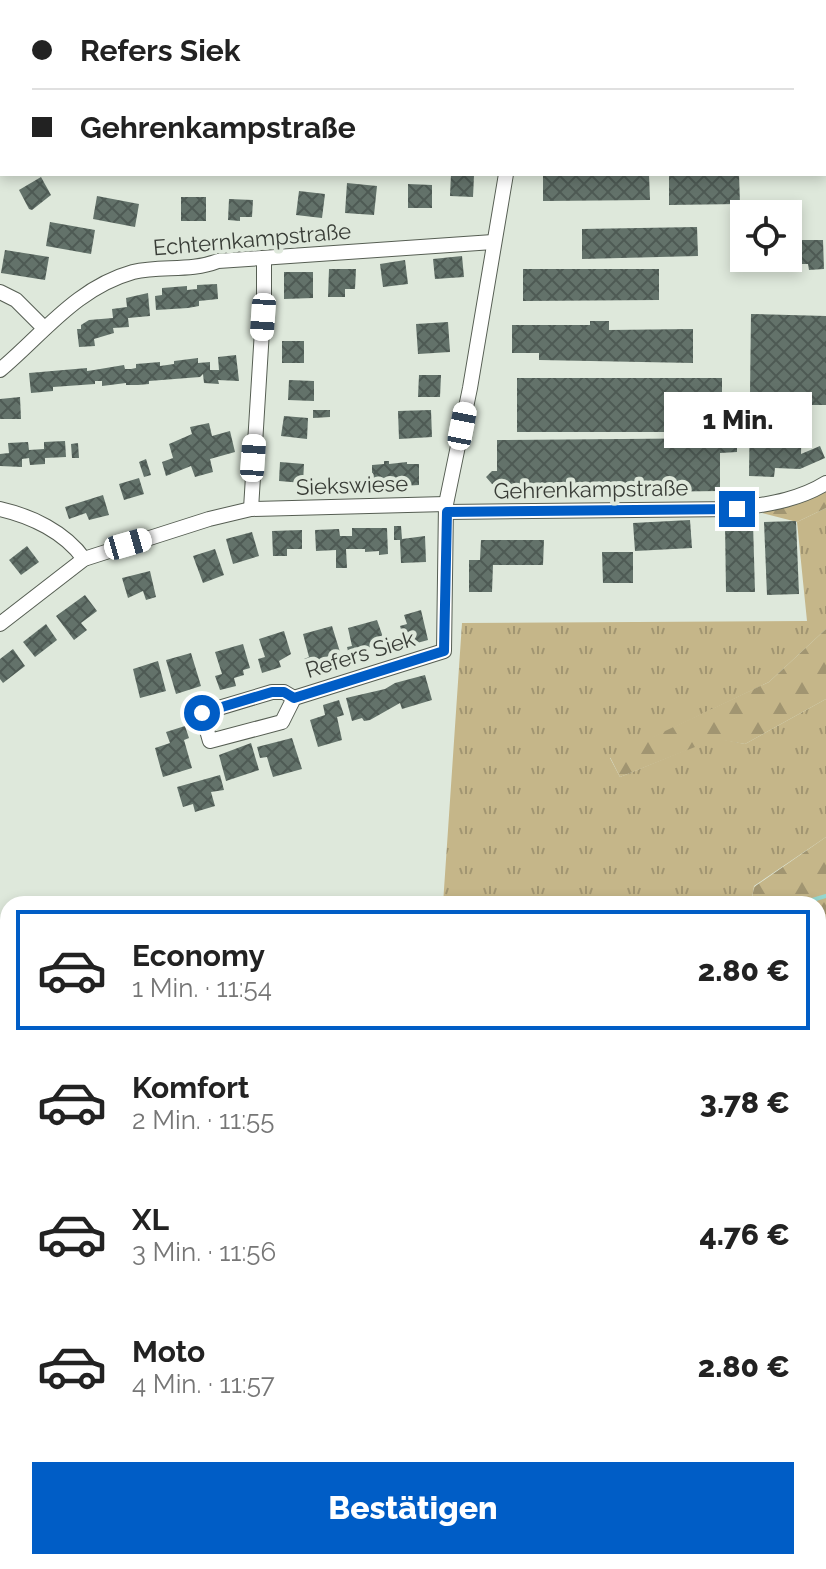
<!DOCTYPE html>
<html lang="de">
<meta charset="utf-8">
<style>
:root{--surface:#fff;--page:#f6f6f6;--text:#222;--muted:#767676;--line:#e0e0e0;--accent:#005dc6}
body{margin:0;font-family:Raleway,sans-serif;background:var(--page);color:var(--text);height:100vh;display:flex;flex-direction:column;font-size:30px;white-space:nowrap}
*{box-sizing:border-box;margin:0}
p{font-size:26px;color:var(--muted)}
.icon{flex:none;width:44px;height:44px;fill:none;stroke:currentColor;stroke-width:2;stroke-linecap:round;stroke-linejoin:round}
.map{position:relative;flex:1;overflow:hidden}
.sheet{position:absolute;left:0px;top:896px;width:826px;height:674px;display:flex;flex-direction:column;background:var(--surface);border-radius:24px 24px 0 0;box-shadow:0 4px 12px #0003}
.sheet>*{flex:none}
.hud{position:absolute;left:0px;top:0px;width:826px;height:176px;box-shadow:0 4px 12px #0003;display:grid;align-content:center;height:176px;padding:0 32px;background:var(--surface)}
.controls{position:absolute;left:730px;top:200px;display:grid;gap:16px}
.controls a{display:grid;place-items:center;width:72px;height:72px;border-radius:0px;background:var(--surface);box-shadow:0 4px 12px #0003;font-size:40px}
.end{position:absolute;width:36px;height:36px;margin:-18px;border:10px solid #005dc6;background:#fff;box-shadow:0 0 0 4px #fff}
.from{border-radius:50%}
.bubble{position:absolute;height:56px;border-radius:0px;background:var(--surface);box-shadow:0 4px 12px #0003;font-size:26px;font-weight:800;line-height:56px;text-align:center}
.car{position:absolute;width:24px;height:48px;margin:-24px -12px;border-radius:10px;box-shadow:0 0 6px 2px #0007;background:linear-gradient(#fff 24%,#345 0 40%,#fff 0 76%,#345 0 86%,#fff 0)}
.hud b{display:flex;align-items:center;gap:28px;height:76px;font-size:30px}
.hud b+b{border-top:2px solid var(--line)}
.hud i{width:20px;height:20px;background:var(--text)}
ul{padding:14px 0 0;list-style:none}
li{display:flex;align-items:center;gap:24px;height:120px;margin:0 16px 12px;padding:0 16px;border:4px solid transparent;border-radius:0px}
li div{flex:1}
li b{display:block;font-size:30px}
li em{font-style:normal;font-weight:800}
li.current{border-color:var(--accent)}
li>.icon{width:72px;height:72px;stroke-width:1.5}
.primary-button{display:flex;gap:16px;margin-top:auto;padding:16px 32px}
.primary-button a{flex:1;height:92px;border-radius:0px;background:var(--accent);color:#fff;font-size:32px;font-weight:800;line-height:92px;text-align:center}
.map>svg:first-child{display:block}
.grass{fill:url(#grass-tufts)}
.forest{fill:url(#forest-firs)}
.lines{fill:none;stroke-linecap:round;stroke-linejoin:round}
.stream{stroke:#95d7cf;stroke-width:4}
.building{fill:url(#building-cross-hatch)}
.minor-casing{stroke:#565e53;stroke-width:16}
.minor{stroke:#fff;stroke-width:14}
.route{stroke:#005dc6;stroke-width:10}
.labels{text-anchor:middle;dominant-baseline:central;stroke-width:8;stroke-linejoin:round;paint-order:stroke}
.street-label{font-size:22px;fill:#393d37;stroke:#dee8db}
</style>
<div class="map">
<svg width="826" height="1569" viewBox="0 0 826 1569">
<defs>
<pattern id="grass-tufts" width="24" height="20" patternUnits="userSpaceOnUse" patternTransform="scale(2)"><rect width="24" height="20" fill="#c5b689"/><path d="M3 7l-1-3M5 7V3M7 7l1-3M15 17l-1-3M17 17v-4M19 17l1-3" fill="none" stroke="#a19571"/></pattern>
<pattern id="forest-firs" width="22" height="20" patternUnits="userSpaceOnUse" patternTransform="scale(2)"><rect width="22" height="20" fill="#c5b689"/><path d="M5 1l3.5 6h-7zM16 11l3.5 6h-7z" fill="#a19571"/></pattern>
<pattern id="building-cross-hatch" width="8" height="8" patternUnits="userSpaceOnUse" patternTransform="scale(2)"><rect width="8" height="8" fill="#63726a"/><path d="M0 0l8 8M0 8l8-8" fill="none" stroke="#4e5a54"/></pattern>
</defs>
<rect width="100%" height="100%" fill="#dee8db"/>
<polygon class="grass" points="826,508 826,629 769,682 610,758 620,777 715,738 745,744 826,699 826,837 754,886 751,904 443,904 462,623 807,621 797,522"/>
<g class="forest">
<polygon points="826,489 826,508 797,522 762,513"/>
<polygon points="826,629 826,699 745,744 715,739 620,777 610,757 769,682"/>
<polygon points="826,837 826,1027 818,1024 818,904 751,904 754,887"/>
<polygon points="221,1562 341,1562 340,1569 219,1569"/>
</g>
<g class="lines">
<g class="stream">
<polyline points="808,904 809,901 826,896"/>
<polyline points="818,986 820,990 826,991"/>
<polyline points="0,1039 8,1032"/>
</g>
</g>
<g class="building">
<polygon points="451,174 474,175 473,197 450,196"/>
<polygon points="543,174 649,174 650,200 543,201"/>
<polygon points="669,174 739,174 740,204 669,205"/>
<polygon points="41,177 51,195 32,210 29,209 19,190"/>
<polygon points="347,183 377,186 374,215 345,213"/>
<polygon points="408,184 432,185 432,208 408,208"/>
<polygon points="299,191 325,194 322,218 296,215"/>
<polygon points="97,196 139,204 135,227 93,219"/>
<rect x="181" y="197" width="25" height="24"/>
<polygon points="229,199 253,200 252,217 240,217 240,221 228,220"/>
<polygon points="50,222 95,230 91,254 46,246"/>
<polygon points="697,227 698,256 582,259 582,229"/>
<polygon points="788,240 823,240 824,269 809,270 808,264 800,264 800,270 785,271 785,265 777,265 777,271 762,271 759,258 788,258"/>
<polygon points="5,250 49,257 45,280 1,273"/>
<polygon points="462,256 464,277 435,279 433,259"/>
<polygon points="405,260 408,284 383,287 380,264"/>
<polygon points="329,269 356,269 355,289 345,289 345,297 328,297"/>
<polygon points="523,269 659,269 659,300 523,301"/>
<polygon points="284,272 313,272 313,298 284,299"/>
<polygon points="217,284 218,299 199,301 199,306 188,308 156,310 155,296 162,295 162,288 187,286 187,290 197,289 197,285"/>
<polygon points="148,293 150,316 128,318 129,327 113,328 114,333 94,339 95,346 79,347 77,329 81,329 81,325 89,320 113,318 112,309 127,307 126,298"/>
<polygon points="751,314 826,316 826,405 802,405 801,454 820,446 825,458 800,469 775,468 774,477 749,476"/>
<polygon points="590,321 609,321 609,330 693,329 693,363 539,360 539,353 512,353 512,325 590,325"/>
<polygon points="448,322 450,352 418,354 416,324"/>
<rect x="282" y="341" width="22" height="22"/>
<polygon points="236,355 239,381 218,380 219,384 204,383 203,374 200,377 149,381 149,384 138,385 126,385 126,383 102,386 102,381 95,381 95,384 53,387 53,391 31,393 29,373 87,368 87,371 94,370 124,365 125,369 131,369 136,368 136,364 160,362 160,366 174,364 174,361 198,358 198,363 210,362 210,370 219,370 218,357"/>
<polygon points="419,375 441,375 440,397 418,397"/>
<rect x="517" y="378" width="205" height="54"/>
<polygon points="289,380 314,381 314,401 288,400"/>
<polygon points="20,397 21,419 0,419 0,399"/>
<polygon points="313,410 330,410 330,417 313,418"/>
<polygon points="431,410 432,437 399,439 398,411"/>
<polygon points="284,416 308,418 307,439 281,436"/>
<polygon points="209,423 212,436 230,431 235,452 210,459 213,472 195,477 191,466 166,476 162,462 173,458 169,444 192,434 190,427"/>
<polygon points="737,438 737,452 720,453 720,491 497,494 497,484 492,484 486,477 492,471 497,471 497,440"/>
<polygon points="65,441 66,457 45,458 45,464 30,465 29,458 22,459 22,467 0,466 0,454 9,453 8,443 28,442 29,450 44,449 44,442"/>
<polygon points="78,443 79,458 72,458 71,444"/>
<polygon points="146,459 151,475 144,477 139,462"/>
<polygon points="384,461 389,461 389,464 407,462 407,464 419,464 419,485 402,486 402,482 372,483 372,465 384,464"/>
<polygon points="280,462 304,464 303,483 279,481"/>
<polygon points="139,478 144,494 124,500 119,484"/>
<polygon points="103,495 109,515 89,520 86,513 69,519 65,507"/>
<polygon points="690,520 692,548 635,551 633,523"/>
<polygon points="796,521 799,594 767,595 764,522"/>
<polygon points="725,523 753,523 755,592 726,592"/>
<polygon points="394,526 401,526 402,539 425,536 426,562 401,563 400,540 394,540"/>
<polygon points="352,528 387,528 388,554 379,555 379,551 365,552 365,549 346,549 347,568 336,568 336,550 316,551 315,530 339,529 340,536 352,536"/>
<polygon points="302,530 302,549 287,549 287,556 273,556 272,531"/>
<polygon points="252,532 259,556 233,564 226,539"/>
<polygon points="481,540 544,540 543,565 493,565 492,592 469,592 469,560 480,560"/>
<polygon points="27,546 39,562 21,575 9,560"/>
<polygon points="215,549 224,575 203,583 193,556"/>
<polygon points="602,552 633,552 633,583 603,583"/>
<polygon points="150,571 156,597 146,600 143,591 128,598 122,578"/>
<polygon points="85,595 97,611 81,623 87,630 74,640 56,616"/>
<polygon points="421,610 428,640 406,646 400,626 407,624 404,615"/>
<polygon points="377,620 385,643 365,649 367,658 351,663 347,647 352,646 348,628"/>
<polygon points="46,624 57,640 35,657 23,642"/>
<polygon points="332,626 340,652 321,659 324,668 308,672 304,659 309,657 303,634"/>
<polygon points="284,631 291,654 279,661 281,667 262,673 258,659 265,657 259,639"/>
<polygon points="243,644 250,668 243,670 244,675 234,678 236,686 220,690 215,676 222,674 215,652"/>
<polygon points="13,649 25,666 3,683 0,679 0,659"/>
<polygon points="191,653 201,686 176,694 166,660"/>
<polygon points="158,661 166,691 140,698 133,669"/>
<polygon points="425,675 432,700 402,709 400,703 370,720 364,721 362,718 352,721 346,698 385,689 395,683"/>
<polygon points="339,700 344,715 337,717 342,740 318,747 310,720 325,715 323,705"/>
<polygon points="185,726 189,738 184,740 192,768 163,777 155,748 170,743 166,732"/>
<polygon points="292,738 302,769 273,777 267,757 260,758 257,747"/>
<polygon points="251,743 259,770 226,781 219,755"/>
<polygon points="220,775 224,790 211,792 215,806 195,812 193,804 183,807 177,787"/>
</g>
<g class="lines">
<defs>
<g id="minor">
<polyline points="122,2 124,0"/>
<polyline points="516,2 516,0"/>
<polyline points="824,94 826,94"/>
<polyline points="0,111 2,110"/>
<polyline points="0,292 16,300 44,328"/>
<path d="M 0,370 C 43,334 76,288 133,272 C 161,265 190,272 218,261 L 493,242"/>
<path d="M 0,509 C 31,516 65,532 84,559"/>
<polyline points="251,509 264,298 264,259"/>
<path d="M 447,512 L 737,509 C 768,504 799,500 826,483"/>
<polyline points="0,624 84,559 209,519 251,509 446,504"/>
<polygon points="272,692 284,692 294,698 282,722 210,741 202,713"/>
<polyline points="294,698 444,651 446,504 470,388 506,174"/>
</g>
</defs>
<use href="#minor" class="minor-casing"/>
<use href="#minor" class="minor"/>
</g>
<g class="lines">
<polyline class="route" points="202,713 272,692 284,692 294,698 444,651 447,512 737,509"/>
</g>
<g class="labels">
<g class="street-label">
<text transform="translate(252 239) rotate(-5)">Echternkampstraße</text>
<text transform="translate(352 485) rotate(-2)">Siekswiese</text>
<text transform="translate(591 489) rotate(-1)">Gehrenkampstraße</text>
<text transform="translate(360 654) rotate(-17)">Refers Siek</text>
</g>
</g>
</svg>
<div class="controls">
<a><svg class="icon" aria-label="locate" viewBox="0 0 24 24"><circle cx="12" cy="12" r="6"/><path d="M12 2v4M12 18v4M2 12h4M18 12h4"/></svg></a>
</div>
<i class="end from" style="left:202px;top:713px"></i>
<i class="end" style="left:737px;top:509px"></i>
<div class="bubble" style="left:664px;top:392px;width:148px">1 Min.</div>
<i class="car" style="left:263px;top:317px;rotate:184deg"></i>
<i class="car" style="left:462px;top:426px;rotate:11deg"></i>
<i class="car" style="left:253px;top:458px;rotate:4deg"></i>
<i class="car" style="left:128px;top:544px;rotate:74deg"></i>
<div class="hud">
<b><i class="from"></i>Refers Siek</b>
<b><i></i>Gehrenkampstraße</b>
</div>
<section class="sheet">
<ul>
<li class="current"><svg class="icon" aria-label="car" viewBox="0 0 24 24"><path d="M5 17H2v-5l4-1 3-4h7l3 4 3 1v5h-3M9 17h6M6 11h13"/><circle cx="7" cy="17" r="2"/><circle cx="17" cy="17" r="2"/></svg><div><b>Economy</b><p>1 Min. · 11:54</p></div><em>2.80 €</em></li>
<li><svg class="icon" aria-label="car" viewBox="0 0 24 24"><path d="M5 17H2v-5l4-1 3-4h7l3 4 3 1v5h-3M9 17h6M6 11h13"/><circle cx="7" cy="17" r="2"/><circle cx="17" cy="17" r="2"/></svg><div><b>Komfort</b><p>2 Min. · 11:55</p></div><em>3.78 €</em></li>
<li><svg class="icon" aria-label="car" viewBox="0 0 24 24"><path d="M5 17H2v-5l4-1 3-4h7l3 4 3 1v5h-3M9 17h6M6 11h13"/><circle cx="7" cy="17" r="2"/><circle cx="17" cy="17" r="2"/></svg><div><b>XL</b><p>3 Min. · 11:56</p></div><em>4.76 €</em></li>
<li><svg class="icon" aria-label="car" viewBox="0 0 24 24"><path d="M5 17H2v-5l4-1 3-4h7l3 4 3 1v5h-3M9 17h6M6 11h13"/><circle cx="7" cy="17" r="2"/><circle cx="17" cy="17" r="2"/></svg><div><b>Moto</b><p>4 Min. · 11:57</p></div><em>2.80 €</em></li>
</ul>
<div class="primary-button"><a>Bestätigen</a></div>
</section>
</div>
